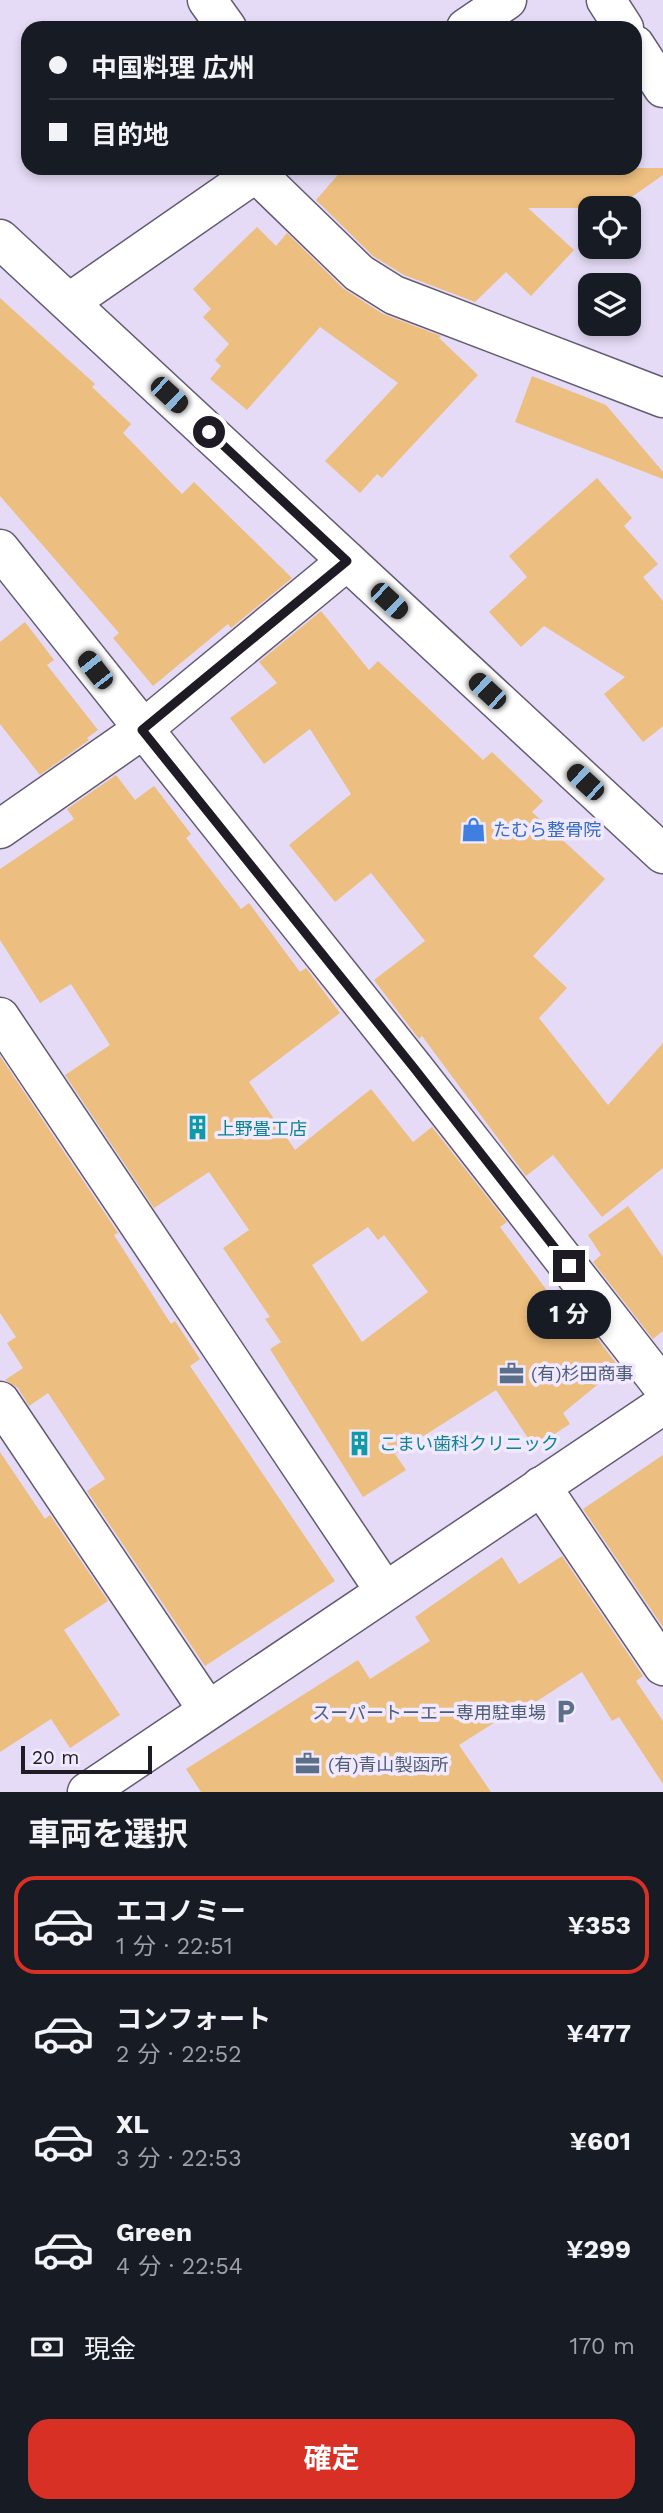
<!DOCTYPE html>
<html lang="ja">
<meta charset="utf-8">
<style>
:root{--surface:#171b24;--page:#20242c;--text:#f1f3f6;--muted:#9ea1a6;--line:#363941;--accent:#d93025}
body{margin:0;font-family:"Work Sans","Noto Sans JP",sans-serif;background:var(--page);color:var(--text);height:100vh;display:flex;flex-direction:column;font-size:26px;white-space:nowrap}
*{box-sizing:border-box;margin:0}
p{font-size:23px;color:var(--muted)}
.icon{flex:none;width:38px;height:38px;fill:none;stroke:currentColor;stroke-width:2;stroke-linecap:round;stroke-linejoin:round}
.map{position:relative;height:1792px;overflow:hidden}
.panel{display:flex;flex-direction:column;background:var(--surface);flex:1}
.panel>*{flex:none}
.top-card{position:absolute;left:21px;top:21px;width:621px;height:154px;border-radius:21px;box-shadow:0 4px 10px #0003;display:grid;align-content:center;height:154px;padding:0 28px;background:var(--surface)}
.fabs{position:absolute;left:578px;top:196px;display:grid;gap:14px}
.fabs a{display:grid;place-items:center;width:63px;height:63px;border-radius:14px;background:var(--surface);box-shadow:0 4px 10px #0003;font-size:35px}
.scale{position:absolute;left:21px;bottom:18px;width:131px;box-sizing:border-box;padding-left:7px;border:4px solid #1f1b24;border-top:0;font-size:19px;line-height:24px;white-space:nowrap;color:#1f1b24;-webkit-text-stroke:5px #f1e9ff;paint-order:stroke}
.end{position:absolute;width:32px;height:32px;margin:-16px;border:9px solid #1f1b24;background:#fff;box-shadow:0 0 0 4px #fff}
.from{border-radius:50%}
.bubble{position:absolute;height:49px;border-radius:21px;background:var(--surface);box-shadow:0 4px 10px #0003;font-size:23px;font-weight:700;line-height:49px;text-align:center}
.car{position:absolute;width:21px;height:42px;margin:-21px -10px;border-radius:9px;box-shadow:0 0 5px 2px #0007;background:linear-gradient(#222 24%,#8ab4d8 0 40%,#222 0 76%,#8ab4d8 0 86%,#222 0)}
.top-card b{display:flex;align-items:center;gap:24px;height:66px;font-size:26px}
.top-card b+b{border-top:2px solid var(--line)}
.top-card i{width:18px;height:18px;background:var(--text)}
ul{padding:0;list-style:none}
li{display:flex;align-items:center;gap:21px;height:98px;margin:0 14px 10px;padding:0 14px;border:4px solid transparent;border-radius:21px}
li div{flex:1}
li b{display:block;font-size:26px}
li em{font-style:normal;font-weight:700}
li.active{border-color:var(--accent)}
li>.icon{width:63px;height:63px;stroke-width:1.5}
h2{padding:0 28px;font-size:32px;line-height:84px}
.pay{display:flex;align-items:center;gap:18px;height:77px;padding:0 28px;font-size:26px}
.pay p{margin-inline-start:auto}
.action{display:flex;gap:14px;margin-top:auto;padding:14px 28px}
.action a{flex:1;height:80px;border-radius:21px;background:var(--accent);color:#fff;font-size:28px;font-weight:700;line-height:80px;text-align:center}
.map>svg:first-child{display:block}
.building{fill:#ecbe7f;fill-rule:evenodd}
.lines{fill:none;stroke-linecap:round;stroke-linejoin:round}
.minor-casing{stroke:#645b72;stroke-width:41}
.tertiary-casing{stroke:#645b72;stroke-width:41}
.minor{stroke:#fff;stroke-width:38}
.tertiary{stroke:#fff;stroke-width:38}
.route{stroke:#1f1b24;stroke-width:9}
.labels{text-anchor:middle;dominant-baseline:central;stroke-width:7;stroke-linejoin:round;paint-order:stroke}
.shop-label{font-size:18px;fill:#366cbe;stroke:#f1e9ff;text-anchor:start}
.culture-label{font-size:18px;fill:#0d838f;stroke:#f1e9ff;text-anchor:start}
.service-label{font-size:18px;fill:#4e5e75;stroke:#f1e9ff;text-anchor:start}
</style>
<div class="map">
<svg width="663" height="1792" viewBox="0 0 663 1792">
<rect width="100%" height="100%" fill="#e5dbf6"/>
<g class="building">
<polygon points="344,168 663,168 663,175 616,208 528,208 574,250 531,296 506,272 475,302 404,275 373,256 316,200"/>
<polygon points="257,227 276,246 287,233 344,289 383,314 441,336 439,338 478,375 382,478 377,474 360,493 325,461 398,383 320,327 247,410 210,379 221,366 215,360 229,344 203,317 211,309 193,289"/>
<polygon points="0,298 95,384 92,387 131,424 123,433 182,494 194,482 292,578 231,628 228,624 153,686 113,638 119,633 0,496"/>
<polygon points="532,376 606,405 663,472 663,479 515,422"/>
<polygon points="597,478 632,518 624,526 658,564 643,577 663,601 663,726 643,742 604,694 625,677 544,626 521,647 489,612 527,577 509,556"/>
<polygon points="321,611 369,670 378,661 483,760 492,752 543,801 532,812 605,879 533,956 567,988 539,1018 608,1105 663,1043 663,1168 602,1217 553,1155 526,1176 422,1036 419,1039 374,980 425,941 371,873 335,902 289,845 351,794 310,729 264,764 230,718 277,683 259,662"/>
<polygon points="25,622 54,660 47,665 98,730 87,738 89,740 40,775 0,724 0,642"/>
<path d="M 116,775 L 135,800 L 154,786 L 191,834 L 186,838 L 241,909 L 249,903 L 300,972 L 306,968 L 340,1013 L 249,1082 L 295,1150 L 371,1089 L 413,1142 L 432,1127 L 507,1222 L 500,1227 L 551,1296 L 559,1289 L 619,1367 L 563,1413 L 570,1424 L 534,1447 L 496,1390 L 395,1454 L 406,1470 L 363,1497 L 270,1349 L 281,1342 L 265,1319 L 270,1317 L 223,1248 L 249,1230 L 209,1172 L 154,1208 L 65,1075 L 110,1045 L 71,984 L 40,1003 L 0,940 L 0,869 L 74,819 L 67,809 ZM 368,1227 L 378,1240 L 384,1235 L 428,1292 L 362,1342 L 312,1265 Z"/>
<polygon points="0,1056 118,1233 114,1235 171,1324 175,1321 200,1359 190,1366 335,1581 205,1666 87,1491 105,1479 48,1393 29,1406 18,1388 5,1380 23,1368 7,1343 16,1337 0,1313"/>
<polygon points="628,1206 663,1257 663,1331 653,1339 593,1262 601,1255 588,1235"/>
<polygon points="0,1452 45,1519 50,1515 108,1601 64,1630 120,1715 70,1748 51,1719 0,1752"/>
<polygon points="663,1455 663,1627 583,1509"/>
<polygon points="562,1556 643,1676 636,1681 663,1721 663,1784 619,1717 612,1721 582,1672 534,1703 532,1699 459,1745 491,1792 201,1792 186,1769 358,1660 370,1679 430,1641 415,1617 502,1557 519,1584"/>
</g>
<g class="lines">
<defs>
<g id="minor">
<polyline points="207,0 227,28"/>
<polyline points="606,0 624,28"/>
<polyline points="635,45 663,88"/>
<polyline points="256,173 359,273 394,295 663,398"/>
<polyline points="0,549 414,1068 663,1387"/>
<polyline points="0,829 142,730 347,561"/>
<polyline points="0,1017 384,1590"/>
<polyline points="0,1401 207,1709"/>
<polyline points="541,1486 663,1666"/>
</g>
<g id="tertiary">
<polyline points="466,28 507,0"/>
<polyline points="0,239 663,854"/>
<polyline points="70,302 263,168"/>
<polyline points="87,1792 663,1405"/>
</g>
</defs>
<use href="#minor" class="minor-casing"/>
<use href="#tertiary" class="tertiary-casing"/>
<use href="#minor" class="minor"/>
<use href="#tertiary" class="tertiary"/>
</g>
<g class="lines">
<polyline class="route" points="209,432 347,561 142,730 414,1068 569,1266"/>
</g>
<defs>
<symbol id="shop-bare" viewBox="-9 -9 18 18"><path d="M-5-2.5h2.3a2.7 3.5 0 0 1 5.4 0H5L5.5 6h-11ZM-1.5-2.5h3a1.5 2.3 0 0 0-3 0Z" fill="#3f7fe0" stroke="#f1e9ff" stroke-width="2.5" paint-order="stroke"/></symbol>
<symbol id="building-bare" viewBox="-9 -9 18 18"><path d="M-4-6H4V6H1V3H-1V6H-4ZM-2.5-4.3h1.7v1.8h-1.7ZM.8-4.3h1.7v1.8H.8ZM-2.5-1h1.7V.8h-1.7ZM.8-1h1.7V.8H.8Z" fill="#0f9aa8" stroke="#f1e9ff" stroke-width="2.5" paint-order="stroke"/></symbol>
<symbol id="office-bare" viewBox="-9 -9 18 18"><path d="M-6-3h4V-5.5h4V-3h4V5H-6ZM-1-4.5V-3h2v-1.5ZM-6 0V1H6V0Z" fill="#5c6f8a" stroke="#f1e9ff" stroke-width="2.5" paint-order="stroke"/></symbol>
<symbol id="parking-bare" viewBox="-9 -9 18 18"><path d="M-3.5-5.5H1a3.5 3.5 0 0 1 0 7H-1V5.5H-3.5ZM-1-3.4V-.6H.8a1.4 1.4 0 0 0 0-2.8Z" fill="#5c6f8a" stroke="#f1e9ff" stroke-width="2.5" paint-order="stroke"/></symbol>
</defs>
<g fill-rule="evenodd">
<use href="#shop-bare" x="456" y="812" width="35" height="35"/>
<use href="#building-bare" x="180" y="1110" width="35" height="35"/>
<use href="#office-bare" x="494" y="1356" width="35" height="35"/>
<use href="#building-bare" x="342" y="1426" width="35" height="35"/>
<use href="#parking-bare" x="548" y="1694" width="35" height="35"/>
<use href="#office-bare" x="290" y="1746" width="35" height="35"/>
</g>
<g class="labels">
<g class="shop-label">
<text x="493" y="829">たむら整骨院</text>
</g>
<g class="culture-label">
<text x="217" y="1128">上野畳工店</text>
<text x="379" y="1443">こまい歯科クリニック</text>
</g>
<g class="service-label">
<text x="531" y="1373">(有)杉田商事</text>
<text x="546" y="1712" text-anchor="end">スーパートーエー専用駐車場</text>
<text x="328" y="1764">(有)青山製函所</text>
</g>
</g>
</svg>
<div class="fabs">
<a><svg class="icon" aria-label="locate" viewBox="0 0 24 24"><circle cx="12" cy="12" r="6"/><path d="M12 2v4M12 18v4M2 12h4M18 12h4"/></svg></a>
<a><svg class="icon" aria-label="layers" viewBox="0 0 24 24"><path d="M12 4l9 5-9 5-9-5zM3 14l9 5 9-5"/></svg></a>
</div>
<div class="scale">20 m</div>
<i class="end from" style="left:209px;top:432px"></i>
<i class="end" style="left:569px;top:1266px"></i>
<div class="bubble" style="left:527px;top:1290px;width:84px">1 分</div>
<i class="car" style="left:169px;top:395px;rotate:133deg"></i>
<i class="car" style="left:389px;top:601px;rotate:133deg"></i>
<i class="car" style="left:95px;top:670px;rotate:322deg"></i>
<i class="car" style="left:487px;top:691px;rotate:313deg"></i>
<i class="car" style="left:585px;top:782px;rotate:313deg"></i>
<div class="top-card">
<b><i class="from"></i>中国料理 広州</b>
<b><i></i>目的地</b>
</div>
</div>
<section class="panel">
<h2>車両を選択</h2>
<ul>
<li class="active"><svg class="icon" aria-label="car" viewBox="0 0 24 24"><path d="M5 17H2v-5l4-1 3-4h7l3 4 3 1v5h-3M9 17h6M6 11h13"/><circle cx="7" cy="17" r="2"/><circle cx="17" cy="17" r="2"/></svg><div><b>エコノミー</b><p>1 分 · 22:51</p></div><em>¥353</em></li>
<li><svg class="icon" aria-label="car" viewBox="0 0 24 24"><path d="M5 17H2v-5l4-1 3-4h7l3 4 3 1v5h-3M9 17h6M6 11h13"/><circle cx="7" cy="17" r="2"/><circle cx="17" cy="17" r="2"/></svg><div><b>コンフォート</b><p>2 分 · 22:52</p></div><em>¥477</em></li>
<li><svg class="icon" aria-label="car" viewBox="0 0 24 24"><path d="M5 17H2v-5l4-1 3-4h7l3 4 3 1v5h-3M9 17h6M6 11h13"/><circle cx="7" cy="17" r="2"/><circle cx="17" cy="17" r="2"/></svg><div><b>XL</b><p>3 分 · 22:53</p></div><em>¥601</em></li>
<li><svg class="icon" aria-label="car" viewBox="0 0 24 24"><path d="M5 17H2v-5l4-1 3-4h7l3 4 3 1v5h-3M9 17h6M6 11h13"/><circle cx="7" cy="17" r="2"/><circle cx="17" cy="17" r="2"/></svg><div><b>Green</b><p>4 分 · 22:54</p></div><em>¥299</em></li>
</ul>
<div class="pay"><svg class="icon" aria-label="cash" viewBox="0 0 24 24"><path d="M3 7h18v10H3z"/><circle cx="12" cy="12" r="2"/></svg>現金<p>170 m</p></div>
<div class="action"><a>確定</a></div>
</section>
